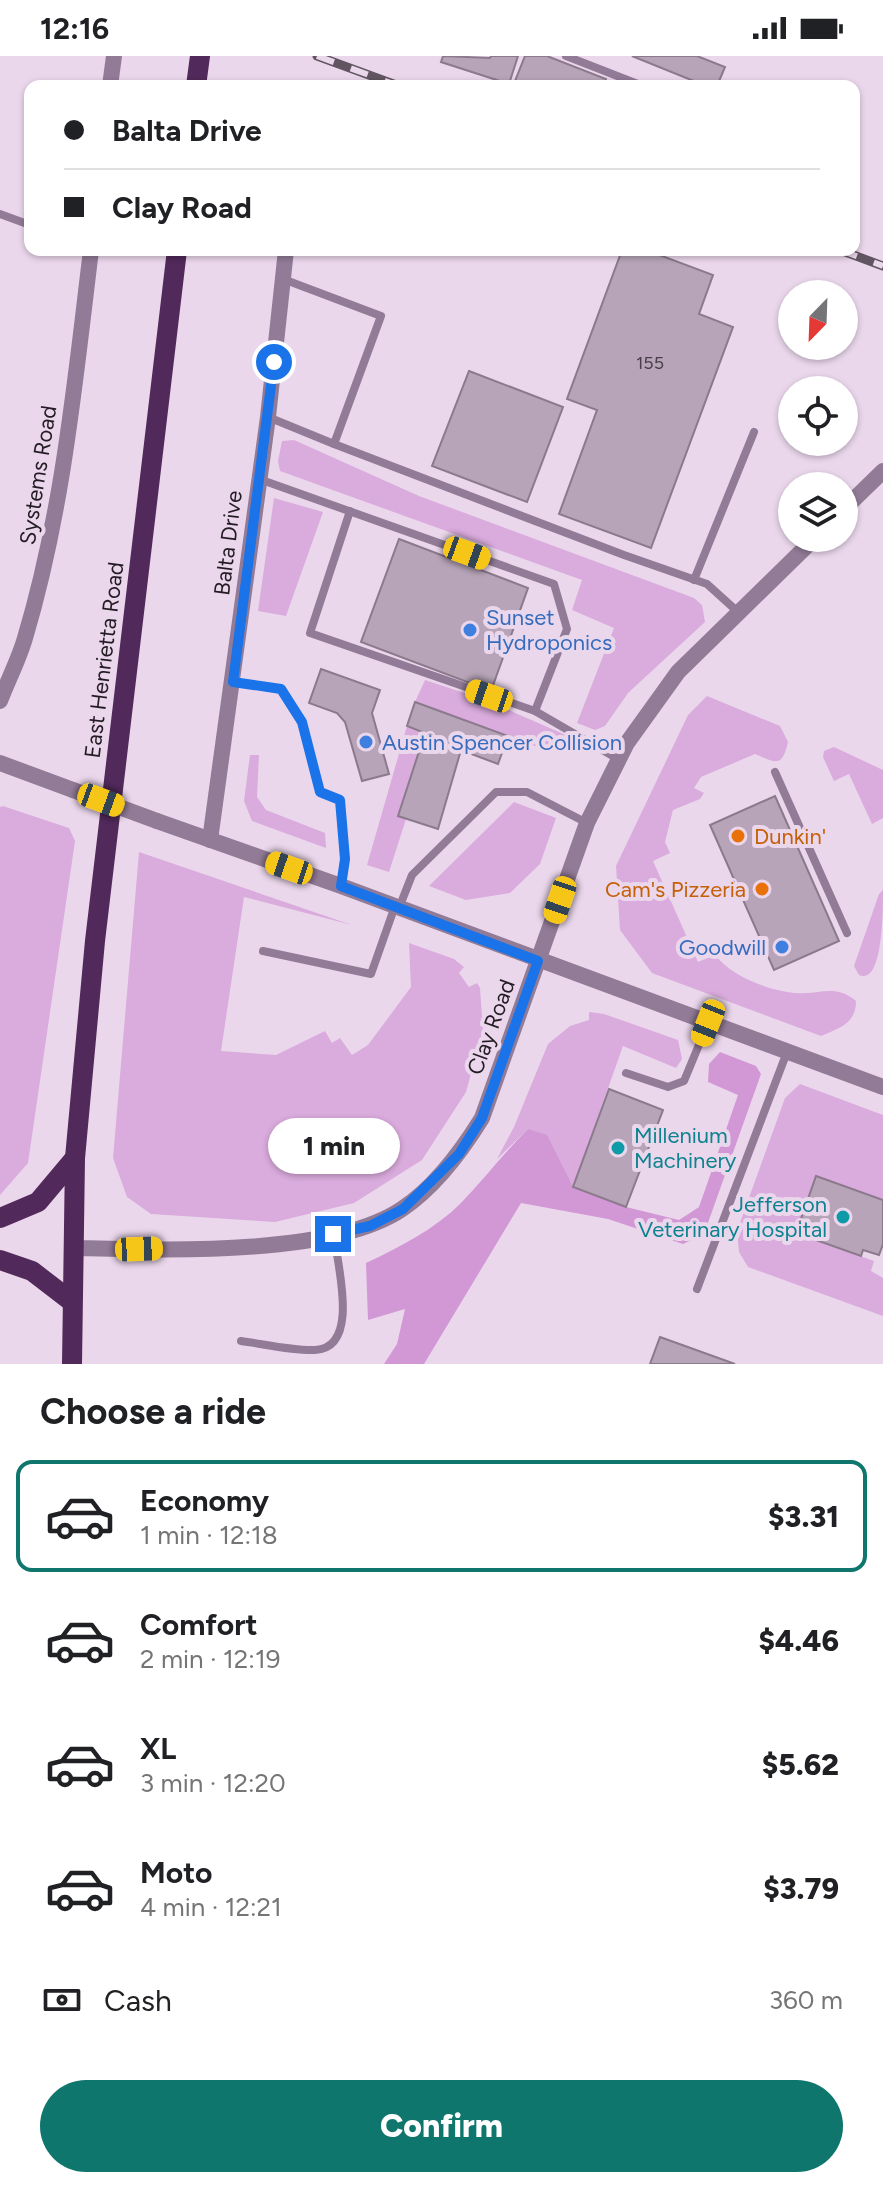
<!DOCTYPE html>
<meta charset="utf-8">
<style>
:root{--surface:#fff;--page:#f6f6f6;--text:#202124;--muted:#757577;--line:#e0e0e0;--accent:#0f766e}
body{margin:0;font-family:Figtree,sans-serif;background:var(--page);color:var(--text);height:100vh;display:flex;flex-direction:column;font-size:30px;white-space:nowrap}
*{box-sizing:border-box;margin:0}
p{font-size:26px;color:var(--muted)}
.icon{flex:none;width:44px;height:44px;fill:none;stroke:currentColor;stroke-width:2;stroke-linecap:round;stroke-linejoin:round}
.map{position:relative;height:1308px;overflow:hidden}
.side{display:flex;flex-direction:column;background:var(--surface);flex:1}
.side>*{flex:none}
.hud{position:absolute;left:24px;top:24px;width:836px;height:176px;border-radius:16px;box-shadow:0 2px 6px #0004;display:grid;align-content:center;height:176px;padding:0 40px;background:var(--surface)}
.needle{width:52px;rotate:203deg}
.controls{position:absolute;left:778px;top:224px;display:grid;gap:16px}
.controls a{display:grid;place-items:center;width:80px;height:80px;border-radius:50%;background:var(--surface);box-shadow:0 2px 6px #0004;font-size:40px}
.end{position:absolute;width:36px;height:36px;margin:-18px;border:10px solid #1a73e8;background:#fff;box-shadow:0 0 0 4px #fff}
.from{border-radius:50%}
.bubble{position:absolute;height:56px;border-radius:28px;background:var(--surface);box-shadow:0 2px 6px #0004;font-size:26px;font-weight:800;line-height:56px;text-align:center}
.car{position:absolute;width:24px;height:48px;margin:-24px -12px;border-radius:10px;box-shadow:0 0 6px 2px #0007;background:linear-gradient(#f5c518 24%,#345 0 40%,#f5c518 0 76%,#345 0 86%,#f5c518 0)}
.hud b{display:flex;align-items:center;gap:28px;height:76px;font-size:30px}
.hud b+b{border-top:2px solid var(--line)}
.hud i{width:20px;height:20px;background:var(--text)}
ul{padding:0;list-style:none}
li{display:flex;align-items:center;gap:24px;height:112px;margin:0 16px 12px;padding:0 24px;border:4px solid transparent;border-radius:16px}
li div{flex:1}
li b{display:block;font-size:30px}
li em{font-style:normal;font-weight:800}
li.active{border-color:var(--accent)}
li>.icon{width:72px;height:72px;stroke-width:1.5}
h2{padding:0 40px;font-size:36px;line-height:96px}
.pay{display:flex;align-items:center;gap:20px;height:88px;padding:0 40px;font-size:30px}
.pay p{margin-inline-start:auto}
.primary-button{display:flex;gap:16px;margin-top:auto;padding:16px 40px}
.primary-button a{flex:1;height:92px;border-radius:48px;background:var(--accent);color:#fff;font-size:32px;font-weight:800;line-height:92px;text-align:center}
.status{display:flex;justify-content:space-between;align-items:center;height:56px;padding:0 40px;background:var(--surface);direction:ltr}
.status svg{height:22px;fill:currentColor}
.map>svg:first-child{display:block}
.green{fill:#daabdd}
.forest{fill:#d297d5}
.building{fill:#b7a4b8;stroke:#8b798c;stroke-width:2}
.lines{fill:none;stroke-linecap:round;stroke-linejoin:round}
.service{stroke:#927b97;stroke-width:8}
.minor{stroke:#927b97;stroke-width:16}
.tertiary{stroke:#927b97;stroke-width:16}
.primary{stroke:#51295a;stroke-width:20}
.rail-casing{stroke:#605560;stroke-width:9}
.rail{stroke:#ebd7ec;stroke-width:6;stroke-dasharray:18;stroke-linecap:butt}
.tertiary-bridge{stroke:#927b97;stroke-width:16}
.route{stroke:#1a73e8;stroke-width:10}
.shop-dot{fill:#3f7fe0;stroke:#ebd7ec;stroke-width:3}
.food-dot{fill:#e8710a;stroke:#ebd7ec;stroke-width:3}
.culture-dot{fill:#0f9aa8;stroke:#ebd7ec;stroke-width:3}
.labels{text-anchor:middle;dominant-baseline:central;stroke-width:8;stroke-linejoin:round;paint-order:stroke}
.number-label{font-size:18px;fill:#493e49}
.street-label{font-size:22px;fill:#241c24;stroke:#ebd7ec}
.shop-label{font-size:22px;fill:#366cbe;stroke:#ebd7ec;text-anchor:start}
.food-label{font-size:22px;fill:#c56008;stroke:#ebd7ec;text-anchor:start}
.culture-label{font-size:22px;fill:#0d838f;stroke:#ebd7ec;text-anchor:start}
</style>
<div class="status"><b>12:16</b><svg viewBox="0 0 49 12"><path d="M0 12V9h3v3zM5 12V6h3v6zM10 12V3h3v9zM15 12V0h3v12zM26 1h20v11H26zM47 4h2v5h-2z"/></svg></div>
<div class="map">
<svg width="883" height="1308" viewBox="0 0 883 1308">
<rect width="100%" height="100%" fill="#ebd7ec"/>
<g class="green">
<polygon points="294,384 419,440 694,542 702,549 705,566 628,637 605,670 595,674 577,667 614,572 572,554 582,524 280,415 278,405 282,385"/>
<polygon points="274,442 323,456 286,560 258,555"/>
<polygon points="425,624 486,644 568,680 546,694 415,646"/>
<path d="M 707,640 L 780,670 L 788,686 C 782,712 776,707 755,698 L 701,721 L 694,732 L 704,737 L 700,743 L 673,754 L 665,786 L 670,797 L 653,805 L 698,906 L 715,899 C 733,921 767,934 795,937 C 819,939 835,927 856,945 C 856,968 839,972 821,980 L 652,917 L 620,874 L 616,810 L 688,659 Z"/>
<polygon points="407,670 425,677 398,760 406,763 389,816 367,809"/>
<polygon points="834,691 883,714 883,762 872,768 849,718 834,725 823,701 824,695"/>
<polygon points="250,699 259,699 257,741 266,754 325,777 326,792 252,765 244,745"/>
<polygon points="514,746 556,762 540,808 510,837 466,844 429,830"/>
<polygon points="3,750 69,772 75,785 28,1107 0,1139 0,751"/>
<polygon points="139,796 352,869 244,841 221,995 276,999 325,975 332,987 340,982 352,999 368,989 411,931 409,887 454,903 464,911 459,917 469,931 477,927 480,932 483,974 466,1036 422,1104 354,1147 275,1166 151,1158 127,1141 113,1102"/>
<path d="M 883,834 C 883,853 883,930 859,919 L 854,910 L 879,838 Z"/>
<polygon points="589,956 604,958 678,984 682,1003 676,1012 623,990 573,1131 528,1073 497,1103 514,1071 548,988 570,970 589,964"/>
<polygon points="800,1028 883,1059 883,1144 796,1177 874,1205 871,1215 883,1222 883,1260 748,1211 739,1196 737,1175 785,1042"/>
</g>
<path class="forest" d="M 720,996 L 756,1010 L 761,1018 L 704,1178 L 683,1188 L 608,1163 L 521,1147 L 424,1308 L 384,1308 L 397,1288 L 405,1253 L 368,1264 L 366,1207 C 400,1191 435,1173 461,1147 C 484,1123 504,1097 528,1073 L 547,1079 L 573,1131 L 626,1151 L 679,1164 L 699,1151 L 738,1039 L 708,1026 L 709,1008 Z"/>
<g class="building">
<polygon points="443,0 490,2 491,0 518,0 509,28 441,6"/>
<polygon points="525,0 547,0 606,23 603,30 513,30"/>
<polygon points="632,0 697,0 725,11 717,30 706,30"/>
<polygon points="622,194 646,194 713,219 699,258 733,271 651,492 559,458 597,354 567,343"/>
<polygon points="469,315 563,351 527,446 432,410"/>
<polygon points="399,483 528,532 491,635 361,586"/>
<polygon points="321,613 380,634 372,657 389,718 362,725 345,666 337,657 309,647"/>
<polygon points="415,646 508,680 498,708 461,694 438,773 398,760 425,677 407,670"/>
<polygon points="775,740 839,885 774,914 710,769"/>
<polygon points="609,1033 663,1054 626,1151 573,1131"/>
<polygon points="816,1120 883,1144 883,1188 879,1199 863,1194 861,1200 796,1177"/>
<polygon points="660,1281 735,1308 650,1308"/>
</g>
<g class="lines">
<g class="service">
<polyline points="566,0 643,30"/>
<polyline points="0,158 30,169"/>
<polyline points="268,361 334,388 381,260 283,223"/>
<polyline points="334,388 624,499 707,528 738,556"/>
<polyline points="259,423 554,528 567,573 535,655"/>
<polyline points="350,455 310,577 535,655 618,703"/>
<polyline points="694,524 754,376"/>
<polyline points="233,626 281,633 302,666 320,736 340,744 345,803 341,829"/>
<polyline points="775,716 847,877"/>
<polyline points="399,852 412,819 496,736 527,736 587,767"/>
<polyline points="263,895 371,918 395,850"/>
<polyline points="626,1017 668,1031 684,1025 708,967"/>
<polyline points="697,1233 787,996"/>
<path d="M 241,1285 C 264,1288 292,1295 315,1294 C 361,1292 337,1208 334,1179"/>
</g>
<g class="minor">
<polyline points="110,30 114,0"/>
<path d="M 0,645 C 8,624 19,603 25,582 C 63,455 75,325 91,194"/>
<polyline points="210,784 268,361 286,194"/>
</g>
<g class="tertiary">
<polyline points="844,453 883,415"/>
<polyline points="0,707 73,734"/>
<polyline points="157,765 341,830 883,1031"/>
<path d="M 74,1192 C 160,1194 331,1201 402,1153 C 435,1131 461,1096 482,1062 L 587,767 L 627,687 L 678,616 L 815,482"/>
</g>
<g class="primary">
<polyline points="196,30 200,0"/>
<polyline points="0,1162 38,1146 75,1102"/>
<polyline points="0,1204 32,1215 71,1245"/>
<polyline points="72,1308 75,1102 95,885 177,194"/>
</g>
<defs>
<g id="rail">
<polyline points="317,0 399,30"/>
<polyline points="840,194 883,210"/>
</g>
</defs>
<use href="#rail" class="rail-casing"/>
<use href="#rail" class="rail"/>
<polyline class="tertiary-bridge" points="73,734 157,765"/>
</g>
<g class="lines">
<polyline class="route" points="274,306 233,626 281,633 302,666 320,736 340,744 345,803 341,830 538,905 482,1062 459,1098 403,1153 370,1170 333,1178"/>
</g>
<g class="shop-dot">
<circle cx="470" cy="574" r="8"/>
<circle cx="366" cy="686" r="8"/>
<circle cx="782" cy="891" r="8"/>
</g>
<g class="food-dot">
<circle cx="738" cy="780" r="8"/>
<circle cx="762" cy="833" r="8"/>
</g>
<g class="culture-dot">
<circle cx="618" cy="1092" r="8"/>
<circle cx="843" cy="1161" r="8"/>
</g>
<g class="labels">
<g class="number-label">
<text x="650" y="307">155</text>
</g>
<g class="street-label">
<text transform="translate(38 419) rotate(-81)">Systems Road</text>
<text transform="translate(228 487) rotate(-83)">Balta Drive</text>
<text transform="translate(104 604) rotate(-83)">East Henrietta Road</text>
<text transform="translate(491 971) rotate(-70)">Clay Road</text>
</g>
<g class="shop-label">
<text x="486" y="561">Sunset<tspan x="486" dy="25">Hydroponics</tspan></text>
<text x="382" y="686">Austin Spencer Collision</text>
<text x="766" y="891" text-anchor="end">Goodwill</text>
</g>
<g class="food-label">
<text x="754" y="780">Dunkin'</text>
<text x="746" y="833" text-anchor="end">Cam's Pizzeria</text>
</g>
<g class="culture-label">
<text x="634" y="1079">Millenium<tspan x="634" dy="25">Machinery</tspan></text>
<text x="827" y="1148" text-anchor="end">Jefferson<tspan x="827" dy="25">Veterinary Hospital</tspan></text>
</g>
</g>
</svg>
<div class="controls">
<a><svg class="needle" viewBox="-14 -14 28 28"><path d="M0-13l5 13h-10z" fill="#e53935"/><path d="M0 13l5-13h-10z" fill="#757577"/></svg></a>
<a><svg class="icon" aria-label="locate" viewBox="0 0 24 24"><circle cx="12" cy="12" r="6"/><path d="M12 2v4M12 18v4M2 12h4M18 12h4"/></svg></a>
<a><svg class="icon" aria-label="layers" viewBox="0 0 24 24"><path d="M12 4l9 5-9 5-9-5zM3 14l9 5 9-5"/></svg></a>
</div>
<i class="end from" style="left:274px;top:306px"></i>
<i class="end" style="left:333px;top:1178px"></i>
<div class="bubble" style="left:268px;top:1062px;width:132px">1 min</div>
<i class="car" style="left:467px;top:497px;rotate:110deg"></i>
<i class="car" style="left:489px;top:640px;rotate:289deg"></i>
<i class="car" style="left:101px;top:744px;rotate:110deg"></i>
<i class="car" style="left:289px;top:812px;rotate:289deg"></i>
<i class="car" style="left:560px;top:844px;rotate:199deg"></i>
<i class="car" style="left:708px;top:967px;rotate:202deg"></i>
<i class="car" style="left:139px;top:1193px;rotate:88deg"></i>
<div class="hud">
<b><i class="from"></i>Balta Drive</b>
<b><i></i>Clay Road</b>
</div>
</div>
<section class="side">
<h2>Choose a ride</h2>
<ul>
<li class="active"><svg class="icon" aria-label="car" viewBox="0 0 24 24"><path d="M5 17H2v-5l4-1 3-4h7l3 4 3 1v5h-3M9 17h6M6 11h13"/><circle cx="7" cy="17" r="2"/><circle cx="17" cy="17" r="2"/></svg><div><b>Economy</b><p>1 min · 12:18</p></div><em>$3.31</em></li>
<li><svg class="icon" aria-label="car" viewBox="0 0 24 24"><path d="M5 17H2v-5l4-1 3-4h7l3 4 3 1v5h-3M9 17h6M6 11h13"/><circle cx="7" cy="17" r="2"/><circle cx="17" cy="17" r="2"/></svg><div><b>Comfort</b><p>2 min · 12:19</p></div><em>$4.46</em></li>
<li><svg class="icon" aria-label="car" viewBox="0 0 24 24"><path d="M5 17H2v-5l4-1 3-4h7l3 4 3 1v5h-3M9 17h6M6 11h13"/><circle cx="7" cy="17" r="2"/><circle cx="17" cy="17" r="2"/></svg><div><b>XL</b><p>3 min · 12:20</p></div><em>$5.62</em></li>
<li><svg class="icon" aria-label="car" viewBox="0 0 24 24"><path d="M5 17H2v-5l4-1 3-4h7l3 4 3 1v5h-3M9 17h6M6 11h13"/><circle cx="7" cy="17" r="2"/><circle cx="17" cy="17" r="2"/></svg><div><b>Moto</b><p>4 min · 12:21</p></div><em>$3.79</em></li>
</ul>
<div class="pay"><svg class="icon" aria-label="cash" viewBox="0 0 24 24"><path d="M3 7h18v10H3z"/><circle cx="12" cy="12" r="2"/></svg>Cash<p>360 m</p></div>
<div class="primary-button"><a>Confirm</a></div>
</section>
